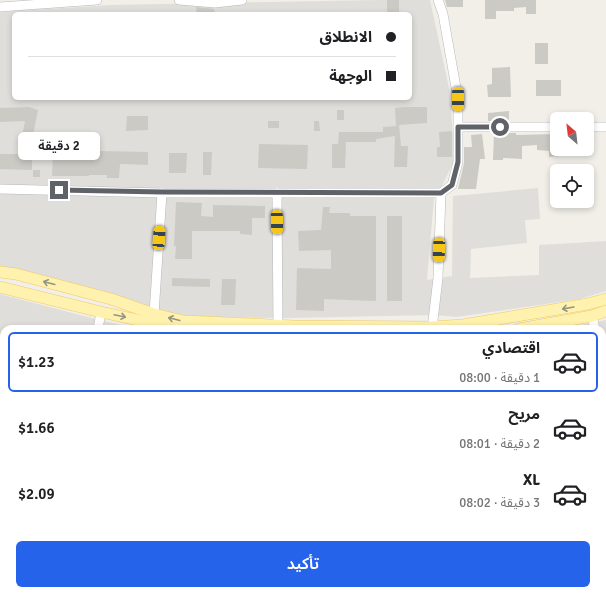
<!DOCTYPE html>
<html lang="ar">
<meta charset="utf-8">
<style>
:root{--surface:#fff;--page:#f6f6f6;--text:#202124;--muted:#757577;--line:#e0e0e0;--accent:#2563eb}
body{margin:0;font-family:Signika,"Noto Sans Arabic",sans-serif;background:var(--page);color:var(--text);direction:rtl;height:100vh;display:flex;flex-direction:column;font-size:15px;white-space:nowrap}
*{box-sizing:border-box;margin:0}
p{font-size:13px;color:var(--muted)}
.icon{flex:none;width:22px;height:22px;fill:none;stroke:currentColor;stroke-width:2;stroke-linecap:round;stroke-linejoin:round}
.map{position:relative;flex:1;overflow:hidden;direction:ltr}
.drawer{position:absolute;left:0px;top:325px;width:606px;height:270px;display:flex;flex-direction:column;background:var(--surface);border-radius:12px 12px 0 0;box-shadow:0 2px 6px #0003;direction:rtl}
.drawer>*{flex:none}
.top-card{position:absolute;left:12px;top:12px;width:400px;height:88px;border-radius:6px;box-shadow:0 2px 6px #0003;direction:rtl;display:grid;align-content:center;height:88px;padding:0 16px;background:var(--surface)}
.needle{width:26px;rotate:332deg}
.fabs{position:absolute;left:550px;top:112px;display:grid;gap:8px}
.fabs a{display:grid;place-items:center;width:44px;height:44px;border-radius:6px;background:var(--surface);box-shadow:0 2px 6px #0003;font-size:20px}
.end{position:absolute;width:18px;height:18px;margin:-9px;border:5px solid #5f6368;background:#fff;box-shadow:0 0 0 2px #fff}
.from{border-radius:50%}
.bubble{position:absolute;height:28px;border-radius:6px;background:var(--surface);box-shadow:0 2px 6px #0003;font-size:13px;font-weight:600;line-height:28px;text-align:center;direction:rtl}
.car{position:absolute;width:12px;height:24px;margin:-12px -6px;border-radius:5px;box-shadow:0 0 3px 1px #0007;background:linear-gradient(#f5c518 24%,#345 0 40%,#f5c518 0 76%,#345 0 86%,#f5c518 0)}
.top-card b{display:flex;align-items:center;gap:14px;height:38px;font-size:15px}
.top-card b+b{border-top:1px solid var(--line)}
.top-card i{width:10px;height:10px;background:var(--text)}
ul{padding:7px 0 0;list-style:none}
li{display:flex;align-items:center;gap:12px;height:60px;margin:0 8px 6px;padding:0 8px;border:2px solid transparent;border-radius:6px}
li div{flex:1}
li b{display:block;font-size:15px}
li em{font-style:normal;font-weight:600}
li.on{border-color:var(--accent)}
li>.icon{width:36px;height:36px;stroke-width:1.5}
.primary-button{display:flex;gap:8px;margin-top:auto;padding:8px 16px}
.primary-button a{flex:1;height:46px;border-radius:6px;background:var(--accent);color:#fff;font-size:16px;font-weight:600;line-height:46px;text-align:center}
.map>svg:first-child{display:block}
.industrial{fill:#e0deda;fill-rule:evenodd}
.building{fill:#cccac5}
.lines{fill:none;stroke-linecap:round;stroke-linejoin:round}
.minor-casing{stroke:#b5b8bc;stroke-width:10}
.major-casing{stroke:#f2c960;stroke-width:12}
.minor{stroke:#fff;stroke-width:9}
.major{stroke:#fff2af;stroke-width:11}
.oneway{stroke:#979581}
.route{stroke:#5f6368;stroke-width:5}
</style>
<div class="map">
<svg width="606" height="595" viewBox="0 0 606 595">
<rect width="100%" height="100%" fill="#f1efe8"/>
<g class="industrial">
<path d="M 380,0 L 430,0 L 449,88 L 455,159 L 442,186 L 434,198 L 427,280 L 452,276 L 453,196 L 538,188 L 540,219 L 525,220 L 527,243 L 471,249 L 470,278 L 539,275 L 539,245 L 606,241 L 606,291 L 580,299 L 456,317 L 437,315 L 288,318 L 185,317 L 0,276 L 0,12 L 110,5 ZM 14,14 L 410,14 L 410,98 L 14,98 Z"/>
<polygon points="0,294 99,320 139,329 4,329 4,512 0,512"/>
<polygon points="606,320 606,397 602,397 602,329 560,329"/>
</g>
<g class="building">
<rect x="387" y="0" width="12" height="14"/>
<polygon points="445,0 463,0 463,7 447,7"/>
<polygon points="485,0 536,0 536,14 526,14 526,7 514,8 514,11 496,11 496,19 485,19"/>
<polygon points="196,7 214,9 215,14 197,14"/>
<rect x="535" y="43" width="13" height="21"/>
<polygon points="510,67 511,97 488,97 487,85 492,84 492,68"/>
<rect x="536" y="80" width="25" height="16"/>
<polygon points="29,107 38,110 29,155 32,155 32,170 0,169 0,154 19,154 25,121 0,122 0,108"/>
<polygon points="406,107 427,107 427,123 399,125 401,146 408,146 407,167 394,167 395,136 376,139 376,142 346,142 345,168 332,168 332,144 338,144 339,132 383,132 383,127 396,126 395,108"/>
<rect x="337" y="110" width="7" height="10"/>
<polygon points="509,111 509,121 488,121 488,113"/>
<polygon points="127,116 148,116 148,130 126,131"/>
<rect x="268" y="121" width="11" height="7"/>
<polygon points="314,121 319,121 320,131 314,131"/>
<polygon points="452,131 452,157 437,157 437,147 440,147 439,132"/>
<polygon points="494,133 516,133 516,135 557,134 557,149 560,149 560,156 549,157 549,151 537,150 537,145 522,146 522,159 503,158 503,160 493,160"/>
<polygon points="482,134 485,159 480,159 476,189 458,189 464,163 464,147 472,147 471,135"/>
<polygon points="259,144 308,145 307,169 258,168"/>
<polygon points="53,150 148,152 148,165 120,164 119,178 107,178 107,175 89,175 89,176 52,176"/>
<polygon points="203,152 212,152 211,175 203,175"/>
<polygon points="169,153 187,153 186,173 169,173"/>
<rect x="33" y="170" width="7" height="7"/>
<polygon points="176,202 202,203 201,216 213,217 213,205 265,206 265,218 252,218 252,235 240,234 240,231 192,231 192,259 175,259 176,246 174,246"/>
<polygon points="323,207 330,207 329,213 350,213 350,216 376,216 376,301 324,299 324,311 296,310 297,268 331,269 331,250 299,251 298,231 321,230"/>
<rect x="387" y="216" width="15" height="85"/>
<polygon points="172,278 210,279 210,287 172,286"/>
<polygon points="222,279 236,279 235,305 221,305"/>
</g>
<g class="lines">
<defs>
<g id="minor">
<polyline points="179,0 215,3 242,0"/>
<polyline points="0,7 97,0"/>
<polyline points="458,127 557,127"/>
<polyline points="587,127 606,127"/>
<polyline points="0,189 162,193 441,193 452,185 458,162 458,99 443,14 438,0"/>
<polyline points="277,193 278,329"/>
<polyline points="592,316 595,329"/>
<polyline points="155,320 154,314 162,193"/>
<polyline points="98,329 101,312"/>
<polyline points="432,329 438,278 441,193"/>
<polyline points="602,462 606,463"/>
<polyline points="261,595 263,591"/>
<polyline points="603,595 606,595"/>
</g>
<g id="major">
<polyline points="0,272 16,274 111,299 154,314 183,321 294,326 432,327 463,325 588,304 606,299"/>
<polyline points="0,287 101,312 179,329"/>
<polyline points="519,329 592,316 606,311"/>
</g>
</defs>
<use href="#minor" class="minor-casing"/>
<use href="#major" class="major-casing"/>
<use href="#minor" class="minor"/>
<use href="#major" class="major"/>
</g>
<defs><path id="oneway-shaft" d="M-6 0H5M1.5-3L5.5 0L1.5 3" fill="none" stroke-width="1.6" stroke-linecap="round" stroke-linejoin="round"/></defs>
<g class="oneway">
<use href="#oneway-shaft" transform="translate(49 283) rotate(-165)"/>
<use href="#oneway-shaft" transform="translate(568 308) rotate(170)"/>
<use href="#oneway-shaft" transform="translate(120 316) rotate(12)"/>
<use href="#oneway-shaft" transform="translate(174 319) rotate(-166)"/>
</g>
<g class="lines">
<polyline class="route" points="59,190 162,192 441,193 452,185 458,162 458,127 500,127"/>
</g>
</svg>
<div class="fabs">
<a><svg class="needle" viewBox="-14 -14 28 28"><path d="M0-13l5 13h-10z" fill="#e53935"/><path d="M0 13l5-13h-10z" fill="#757577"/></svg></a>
<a><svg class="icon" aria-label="locate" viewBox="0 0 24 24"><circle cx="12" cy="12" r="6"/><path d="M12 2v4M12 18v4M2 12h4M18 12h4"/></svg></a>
</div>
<i class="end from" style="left:500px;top:127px"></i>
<i class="end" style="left:59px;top:190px"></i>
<div class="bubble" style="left:18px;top:132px;width:82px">2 دقيقة</div>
<i class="car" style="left:458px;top:99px;rotate:180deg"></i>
<i class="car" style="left:277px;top:222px;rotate:179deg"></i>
<i class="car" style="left:159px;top:238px;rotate:4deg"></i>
<i class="car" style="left:439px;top:250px;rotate:182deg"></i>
<div class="top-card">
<b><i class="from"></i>الانطلاق</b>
<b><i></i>الوجهة</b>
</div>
<section class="drawer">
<ul>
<li class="on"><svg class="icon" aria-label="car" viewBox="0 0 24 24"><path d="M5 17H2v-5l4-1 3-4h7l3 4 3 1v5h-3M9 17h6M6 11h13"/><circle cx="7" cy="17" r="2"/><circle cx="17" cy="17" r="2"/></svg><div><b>اقتصادي</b><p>1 دقيقة · 08:00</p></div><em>$1.23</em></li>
<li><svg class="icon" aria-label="car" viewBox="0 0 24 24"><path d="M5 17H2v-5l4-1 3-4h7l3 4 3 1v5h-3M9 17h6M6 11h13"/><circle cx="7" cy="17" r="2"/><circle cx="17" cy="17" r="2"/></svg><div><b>مريح</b><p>2 دقيقة · 08:01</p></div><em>$1.66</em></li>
<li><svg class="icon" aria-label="car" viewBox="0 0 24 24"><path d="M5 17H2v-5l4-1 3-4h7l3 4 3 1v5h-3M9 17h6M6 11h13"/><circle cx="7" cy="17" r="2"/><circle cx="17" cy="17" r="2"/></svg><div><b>XL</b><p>3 دقيقة · 08:02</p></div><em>$2.09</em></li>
</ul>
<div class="primary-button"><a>تأكيد</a></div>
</section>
</div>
